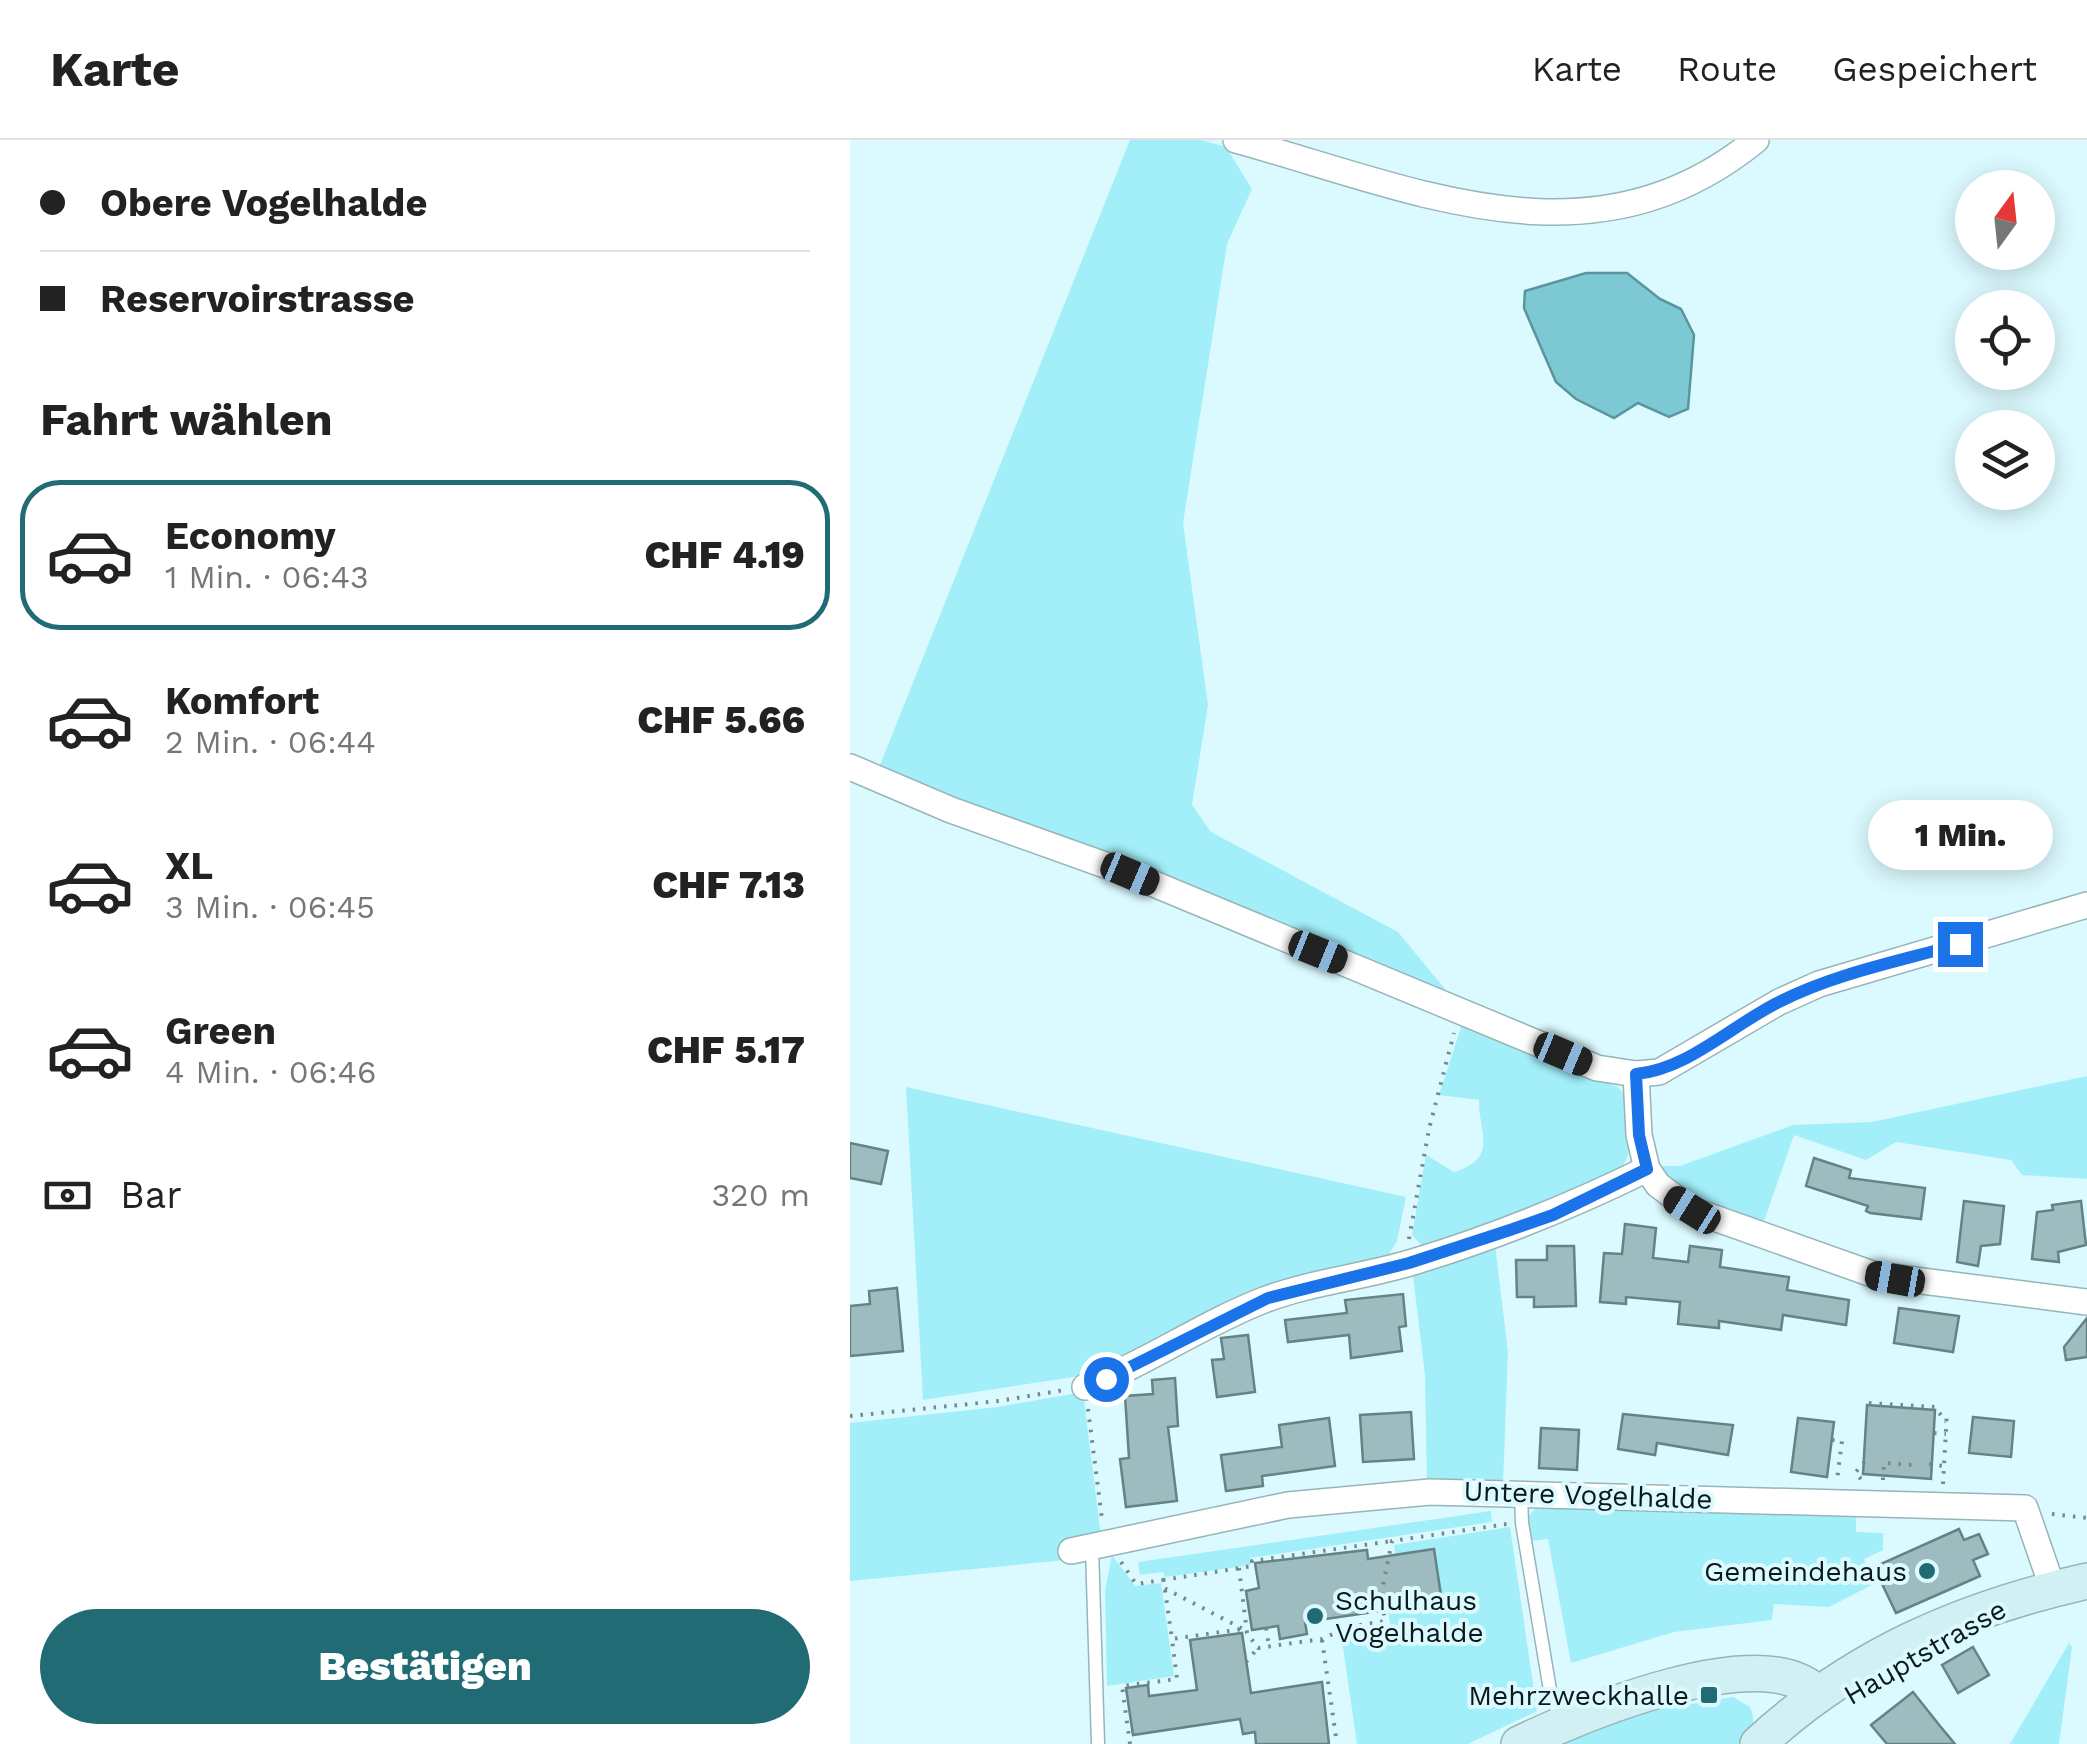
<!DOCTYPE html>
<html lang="de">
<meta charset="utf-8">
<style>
:root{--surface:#fff;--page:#f6f6f6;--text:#222;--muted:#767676;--line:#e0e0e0;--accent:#206b74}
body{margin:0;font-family:"Work Sans",sans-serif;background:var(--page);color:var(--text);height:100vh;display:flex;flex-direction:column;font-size:38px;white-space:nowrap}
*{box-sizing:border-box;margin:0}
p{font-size:32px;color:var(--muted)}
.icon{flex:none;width:55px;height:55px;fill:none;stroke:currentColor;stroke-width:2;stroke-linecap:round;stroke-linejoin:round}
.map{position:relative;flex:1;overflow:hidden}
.drawer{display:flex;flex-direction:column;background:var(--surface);width:850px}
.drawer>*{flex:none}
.hud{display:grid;align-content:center;height:220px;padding:0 40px;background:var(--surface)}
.needle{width:65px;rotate:15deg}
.buttons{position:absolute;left:1105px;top:30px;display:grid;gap:20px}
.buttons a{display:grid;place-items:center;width:100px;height:100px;border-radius:50%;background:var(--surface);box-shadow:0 5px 25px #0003;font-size:50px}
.end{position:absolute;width:45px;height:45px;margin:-22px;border:12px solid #1a73e8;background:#fff;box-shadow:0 0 0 5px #fff}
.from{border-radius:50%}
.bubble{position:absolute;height:70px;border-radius:35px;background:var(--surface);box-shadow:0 5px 25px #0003;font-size:32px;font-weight:800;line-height:70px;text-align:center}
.car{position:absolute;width:30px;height:60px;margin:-30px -15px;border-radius:12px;box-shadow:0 0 8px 2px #0007;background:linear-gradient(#222 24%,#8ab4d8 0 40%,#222 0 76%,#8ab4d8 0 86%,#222 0)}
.hud b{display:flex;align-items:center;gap:35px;height:95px;font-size:38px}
.hud b+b{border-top:2px solid var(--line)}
.hud i{width:25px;height:25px;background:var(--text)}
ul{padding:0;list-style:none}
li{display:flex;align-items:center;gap:30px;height:150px;margin:0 20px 15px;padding:0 20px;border:5px solid transparent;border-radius:40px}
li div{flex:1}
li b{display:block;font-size:38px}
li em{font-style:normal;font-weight:800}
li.active{border-color:var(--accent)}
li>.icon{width:90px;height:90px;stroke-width:1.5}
h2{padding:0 40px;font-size:45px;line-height:120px}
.pay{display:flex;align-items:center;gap:25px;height:110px;padding:0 40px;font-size:38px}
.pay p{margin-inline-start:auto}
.cta{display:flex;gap:20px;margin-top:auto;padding:20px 40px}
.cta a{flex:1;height:115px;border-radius:60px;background:var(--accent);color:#fff;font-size:40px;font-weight:800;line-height:115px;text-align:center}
header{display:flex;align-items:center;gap:60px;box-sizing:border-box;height:140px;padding:0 50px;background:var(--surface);border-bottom:2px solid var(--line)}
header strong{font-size:48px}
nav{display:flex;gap:55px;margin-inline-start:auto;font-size:35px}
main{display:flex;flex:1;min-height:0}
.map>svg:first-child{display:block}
.green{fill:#a2eff9}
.water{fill:#7cc9d4;stroke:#5a949c;stroke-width:2.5}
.building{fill:#9ebcc0;stroke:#658285;stroke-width:2.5}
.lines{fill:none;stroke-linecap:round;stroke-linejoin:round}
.lane-casing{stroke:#97b5b9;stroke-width:15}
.street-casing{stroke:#97b5b9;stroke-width:28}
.secondary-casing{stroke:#97b5b9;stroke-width:38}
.path{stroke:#73898c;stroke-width:4;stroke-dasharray:2.5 8;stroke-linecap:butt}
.lane{stroke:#fff;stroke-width:12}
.street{stroke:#fff;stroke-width:25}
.secondary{stroke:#d1f0f4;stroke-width:35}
.route{stroke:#1a73e8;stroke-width:12}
.poi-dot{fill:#206b74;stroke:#dbfaff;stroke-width:4}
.labels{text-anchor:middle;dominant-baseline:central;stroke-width:8;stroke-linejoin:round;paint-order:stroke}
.street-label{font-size:28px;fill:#0c1819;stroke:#dbfaff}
.poi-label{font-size:28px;fill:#0c1819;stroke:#dbfaff;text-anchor:end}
</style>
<header>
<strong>Karte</strong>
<nav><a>Karte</a><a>Route</a><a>Gespeichert</a></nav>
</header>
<main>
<section class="drawer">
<div class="hud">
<b><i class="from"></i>Obere Vogelhalde</b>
<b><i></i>Reservoirstrasse</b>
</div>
<h2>Fahrt wählen</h2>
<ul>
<li class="active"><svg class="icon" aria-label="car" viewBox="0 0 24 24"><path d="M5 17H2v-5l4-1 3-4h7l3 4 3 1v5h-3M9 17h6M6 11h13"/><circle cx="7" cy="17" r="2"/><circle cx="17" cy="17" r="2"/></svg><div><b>Economy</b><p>1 Min. · 06:43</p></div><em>CHF 4.19</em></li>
<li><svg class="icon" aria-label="car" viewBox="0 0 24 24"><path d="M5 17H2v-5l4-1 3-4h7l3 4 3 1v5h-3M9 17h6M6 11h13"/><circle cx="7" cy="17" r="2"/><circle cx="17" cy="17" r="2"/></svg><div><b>Komfort</b><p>2 Min. · 06:44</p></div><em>CHF 5.66</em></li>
<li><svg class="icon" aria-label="car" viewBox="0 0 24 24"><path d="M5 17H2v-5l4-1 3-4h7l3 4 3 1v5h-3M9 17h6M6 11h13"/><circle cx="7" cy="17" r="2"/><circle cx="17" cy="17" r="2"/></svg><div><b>XL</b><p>3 Min. · 06:45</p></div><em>CHF 7.13</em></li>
<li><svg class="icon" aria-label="car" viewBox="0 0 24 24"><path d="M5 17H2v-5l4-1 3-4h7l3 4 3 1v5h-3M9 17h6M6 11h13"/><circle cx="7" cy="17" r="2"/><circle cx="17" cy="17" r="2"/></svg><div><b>Green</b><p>4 Min. · 06:46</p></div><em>CHF 5.17</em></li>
</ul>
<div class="pay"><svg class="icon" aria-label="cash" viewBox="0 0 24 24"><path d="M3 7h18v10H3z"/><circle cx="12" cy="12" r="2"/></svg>Bar<p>320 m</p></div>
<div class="cta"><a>Bestätigen</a></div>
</section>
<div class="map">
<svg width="1237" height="1604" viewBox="0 0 1237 1604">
<rect width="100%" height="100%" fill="#dbfaff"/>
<g class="green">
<polygon points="280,0 351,0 376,7 402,49 377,104 333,383 358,565 342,665 361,692 548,792 600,855 28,630"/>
<path d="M 612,884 L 768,947 C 789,968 786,1015 766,1035 L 574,1108 L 562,1095 L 576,1015 L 604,1032 C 650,1018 628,992 629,960 L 589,955 Z"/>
<path d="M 1237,936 L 1237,1039 L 1172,1035 L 1161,1020 L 1046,1002 L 1016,1020 L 944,995 L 912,1087 C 874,1073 833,1059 808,1026 L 830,1026 L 943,985 L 1022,982 Z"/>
<polygon points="56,947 556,1057 547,1101 537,1117 411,1148 377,1162 306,1203 237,1235 73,1260"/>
<polygon points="645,1105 658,1212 653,1343 577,1344 575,1235 562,1128"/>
<polygon points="233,1252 251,1396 216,1420 0,1441 0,1283 147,1267"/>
<polygon points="688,1365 1006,1377 1006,1392 1033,1393 1033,1410 1014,1419 1024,1444 979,1467 924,1464 922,1480 824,1492 721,1523 698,1399 680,1401 679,1376"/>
<polygon points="641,1371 642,1382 400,1418 401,1425 315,1437 313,1432 290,1435 288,1422"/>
<polygon points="660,1387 687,1571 618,1604 507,1604 492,1500 541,1492 537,1461 552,1458 544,1405"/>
<polygon points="262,1415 285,1446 311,1443 324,1536 257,1546 255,1451"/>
<polygon points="1219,1503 1222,1507 1209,1604 1160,1604"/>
<path d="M 883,1557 L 900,1567 C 907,1584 902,1592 888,1604 L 696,1604 L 839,1558 L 841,1564 Z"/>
</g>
<polygon class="water" points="736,133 777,133 810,159 831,169 844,195 838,269 819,277 788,263 764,278 726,259 706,242 674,168 675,151"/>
<g class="building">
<polygon points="0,1003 38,1011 31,1044 0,1038"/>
<polygon points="964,1018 1001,1030 999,1038 1075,1048 1071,1079 1020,1073 1016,1071 1018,1066 956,1046"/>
<polygon points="1114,1061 1154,1066 1150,1104 1131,1106 1128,1126 1107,1122"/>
<polygon points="1231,1061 1236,1105 1208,1112 1209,1122 1182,1119 1187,1072 1203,1070 1202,1065"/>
<polygon points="775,1084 806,1088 803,1118 838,1122 840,1106 872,1110 870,1127 939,1137 937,1150 999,1160 996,1185 933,1175 931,1190 869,1181 869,1188 828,1184 830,1162 776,1157 776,1164 750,1162 754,1113 772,1114"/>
<polygon points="697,1106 724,1106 726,1166 684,1167 684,1157 667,1157 666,1120 697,1120"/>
<polygon points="47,1148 53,1211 0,1216 0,1166 20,1164 19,1151"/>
<polygon points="553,1154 556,1186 549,1187 552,1211 501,1218 499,1195 438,1202 435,1180 497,1173 495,1160"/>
<polygon points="1049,1168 1109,1176 1103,1212 1044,1203"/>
<polygon points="1237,1178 1237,1217 1216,1220 1214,1207"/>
<polygon points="398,1195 405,1252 367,1257 362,1220 374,1219 371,1198"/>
<polygon points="325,1238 328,1286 318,1287 327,1361 276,1367 270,1319 279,1318 275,1256 303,1254 302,1240"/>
<polygon points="1017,1265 1085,1270 1081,1339 1013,1334"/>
<polygon points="561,1272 564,1319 513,1322 510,1275"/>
<polygon points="773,1274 883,1285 878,1315 807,1303 805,1315 768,1309"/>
<polygon points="1123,1277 1164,1281 1161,1317 1119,1313"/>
<polygon points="479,1278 485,1326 412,1336 413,1346 376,1351 371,1315 432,1307 429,1285"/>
<polygon points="948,1278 984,1282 977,1337 941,1332"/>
<polygon points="691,1288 729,1290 727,1330 689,1328"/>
<polygon points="1109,1389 1114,1400 1129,1394 1138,1414 1123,1420 1130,1436 1046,1473 1024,1427"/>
<polygon points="584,1409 592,1462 455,1482 457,1494 430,1499 428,1486 402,1490 396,1451 409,1448 405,1423 517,1410 518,1419"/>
<polygon points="392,1493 401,1553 472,1542 479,1604 406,1604 405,1592 393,1594 390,1579 283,1595 276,1548 298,1545 299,1556 347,1550 340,1500"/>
<polygon points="1123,1507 1139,1535 1108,1553 1092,1525"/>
<polygon points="1063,1552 1090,1586 1105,1604 1037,1604 1021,1585"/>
</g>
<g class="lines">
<defs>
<g id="lane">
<polyline points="671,1354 672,1383 701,1556 713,1583"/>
<polyline points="242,1408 248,1604"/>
</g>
<g id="street">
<path d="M 386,0 C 564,49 742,134 906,0"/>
<polyline points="0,627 101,670 280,734 747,928 786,934 809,932 929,862 969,844 1237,765"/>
<polyline points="786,934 789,995 797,1029 808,1045 842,1070 1025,1135 1237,1162"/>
<path d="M 235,1247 C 297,1223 352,1184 414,1160 C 461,1142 514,1137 563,1122 C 645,1097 720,1067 797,1029"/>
<polyline points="221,1411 438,1365 580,1352 1175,1368 1203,1449"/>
</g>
<g id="secondary">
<path d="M 669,1604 C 728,1576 915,1495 968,1555"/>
<path d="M 908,1604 C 1003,1516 1112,1469 1237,1441"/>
</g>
</defs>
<use href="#lane" class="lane-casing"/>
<use href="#street" class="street-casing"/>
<use href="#secondary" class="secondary-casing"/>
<g class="path">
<polyline points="559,1099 579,989 604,893"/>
<polyline points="1019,1263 1085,1267 1096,1282"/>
<polyline points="238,1269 252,1379"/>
<polyline points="0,1276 149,1261 214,1250"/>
<polyline points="1084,1293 1096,1294"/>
<polyline points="982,1300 992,1301 987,1340"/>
<polyline points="1079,1324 1093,1326"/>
<polyline points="1011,1339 1005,1333 1016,1320"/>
<polyline points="1033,1340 1034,1323 1062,1325"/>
<polyline points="1093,1344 1097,1271"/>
<polyline points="1202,1374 1237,1378"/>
<polyline points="271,1422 286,1444 313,1440 314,1448 393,1489"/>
<polyline points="389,1428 397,1493 408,1508 472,1499 498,1487 535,1481 531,1455 542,1401 657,1384"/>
<polyline points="313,1440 403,1426 402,1421 542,1401"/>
<polyline points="315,1450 322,1499 392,1489"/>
<polyline points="416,1488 419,1507"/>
<polyline points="472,1500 487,1604"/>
<polyline points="396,1522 408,1508"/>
<polyline points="280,1604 272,1546 327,1539 322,1499"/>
</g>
<use href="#lane" class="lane"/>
<use href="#street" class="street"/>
<use href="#secondary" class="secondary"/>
</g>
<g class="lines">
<path class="route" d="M 256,1239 L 418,1158 L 559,1123 L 660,1090 L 703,1075 L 797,1029 L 789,995 L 786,934 C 839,929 883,884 931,861 C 987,833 1050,821 1110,804"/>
</g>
<g class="poi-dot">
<circle cx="1077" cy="1431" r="10"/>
<circle cx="465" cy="1476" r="10"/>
<rect x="849" y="1545" width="20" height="20" rx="5"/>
</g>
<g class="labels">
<g class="street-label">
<text transform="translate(738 1355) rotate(2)">Untere Vogelhalde</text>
<text transform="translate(1075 1512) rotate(-30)">Hauptstrasse</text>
</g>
<g class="poi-label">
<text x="1057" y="1431">Gemeindehaus</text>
<text x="485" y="1460" text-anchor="start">Schulhaus<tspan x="485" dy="32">Vogelhalde</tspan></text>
<text x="839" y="1555">Mehrzweckhalle</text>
</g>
</g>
</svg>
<div class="buttons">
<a><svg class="needle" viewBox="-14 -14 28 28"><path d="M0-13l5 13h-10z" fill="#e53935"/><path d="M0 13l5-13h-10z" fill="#767676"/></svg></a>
<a><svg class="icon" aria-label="locate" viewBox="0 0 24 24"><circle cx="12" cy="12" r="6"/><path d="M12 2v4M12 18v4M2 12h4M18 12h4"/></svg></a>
<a><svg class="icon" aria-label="layers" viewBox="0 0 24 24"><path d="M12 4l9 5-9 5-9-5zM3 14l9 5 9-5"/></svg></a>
</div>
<i class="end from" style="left:256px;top:1239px"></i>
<i class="end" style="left:1110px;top:804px"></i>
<div class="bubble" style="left:1018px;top:660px;width:185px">1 Min.</div>
<i class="car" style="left:280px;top:734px;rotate:113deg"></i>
<i class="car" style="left:468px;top:812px;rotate:112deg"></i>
<i class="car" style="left:713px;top:914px;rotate:113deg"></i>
<i class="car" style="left:842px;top:1070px;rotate:302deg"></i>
<i class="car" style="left:1045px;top:1139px;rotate:280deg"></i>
</div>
</main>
